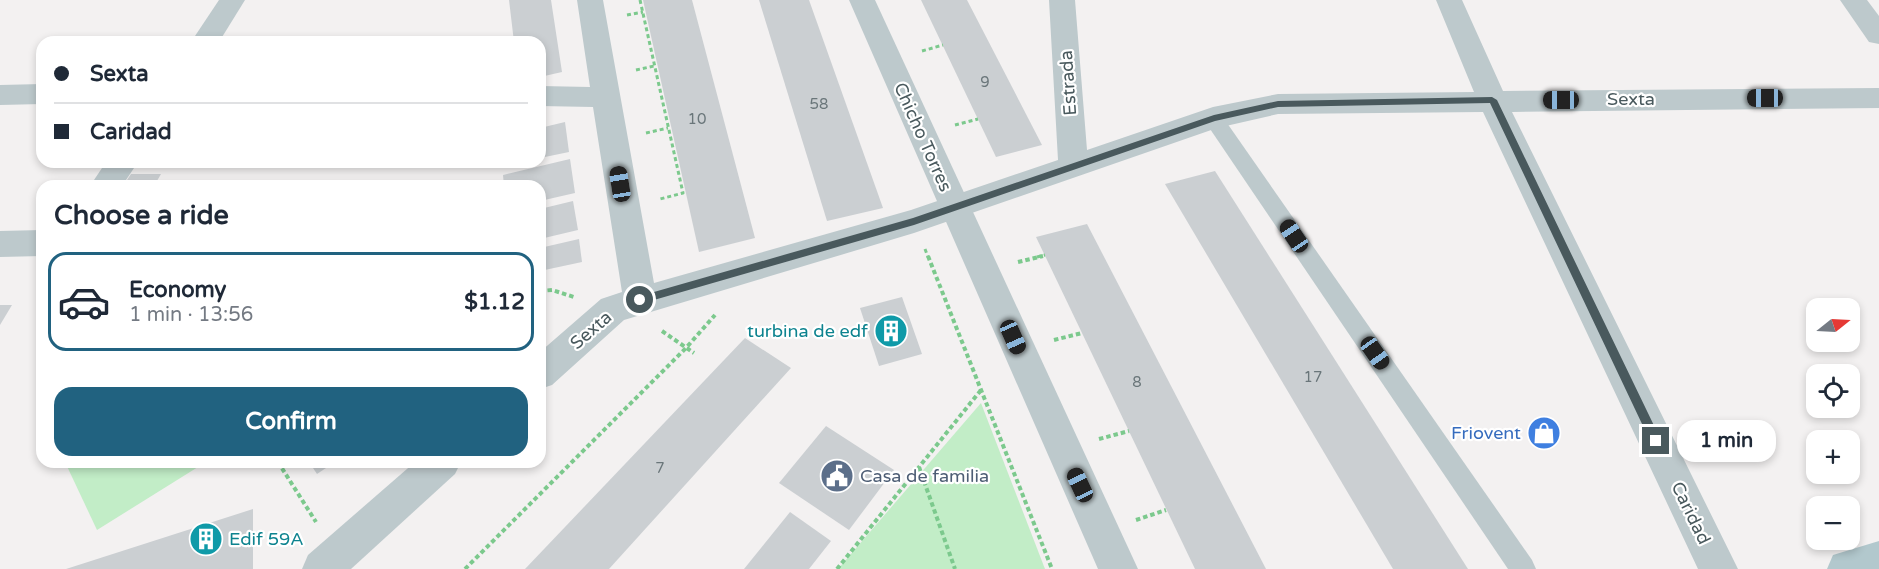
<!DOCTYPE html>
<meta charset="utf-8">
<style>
:root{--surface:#fff;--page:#f2f2f3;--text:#1f2937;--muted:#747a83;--line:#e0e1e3;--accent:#216280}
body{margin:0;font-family:"Varela Round",sans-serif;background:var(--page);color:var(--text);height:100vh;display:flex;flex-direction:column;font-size:22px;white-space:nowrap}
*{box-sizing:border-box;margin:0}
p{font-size:20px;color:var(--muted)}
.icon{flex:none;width:33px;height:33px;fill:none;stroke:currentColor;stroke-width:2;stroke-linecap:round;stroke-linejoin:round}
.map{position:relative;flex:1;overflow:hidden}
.panel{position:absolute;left:36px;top:180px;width:510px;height:288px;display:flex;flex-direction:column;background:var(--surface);border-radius:18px;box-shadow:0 3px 9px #0003}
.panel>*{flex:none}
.guide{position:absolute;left:36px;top:36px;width:510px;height:132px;border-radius:18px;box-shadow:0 3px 9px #0003;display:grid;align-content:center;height:132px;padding:0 18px;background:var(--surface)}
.needle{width:39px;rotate:72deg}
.tools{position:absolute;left:1806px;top:298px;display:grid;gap:12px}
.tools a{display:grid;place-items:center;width:54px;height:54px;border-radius:12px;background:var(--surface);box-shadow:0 3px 9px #0003;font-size:30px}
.end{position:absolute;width:27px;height:27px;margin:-14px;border:8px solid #49595d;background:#fff;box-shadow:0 0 0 3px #fff}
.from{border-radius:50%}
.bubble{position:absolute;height:42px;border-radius:18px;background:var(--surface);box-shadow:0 3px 9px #0003;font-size:20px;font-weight:700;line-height:42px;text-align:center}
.car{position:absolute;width:18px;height:36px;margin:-18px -9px;border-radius:8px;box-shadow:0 0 4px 2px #0007;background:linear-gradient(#222 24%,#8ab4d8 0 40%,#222 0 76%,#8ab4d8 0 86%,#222 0)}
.guide b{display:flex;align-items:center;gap:21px;height:57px;font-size:22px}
.guide b+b{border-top:2px solid var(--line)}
.guide i{width:15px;height:15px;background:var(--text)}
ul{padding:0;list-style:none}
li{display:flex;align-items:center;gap:18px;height:99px;margin:0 12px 9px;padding:0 6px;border:3px solid var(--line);border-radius:18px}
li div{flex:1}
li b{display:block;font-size:22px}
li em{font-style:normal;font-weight:700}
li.active{border-color:var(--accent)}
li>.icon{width:54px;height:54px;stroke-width:1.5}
h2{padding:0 18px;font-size:27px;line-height:72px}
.action{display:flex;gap:12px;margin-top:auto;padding:12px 18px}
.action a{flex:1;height:69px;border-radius:18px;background:var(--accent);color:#fff;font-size:24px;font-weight:700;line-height:69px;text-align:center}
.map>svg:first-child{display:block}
.green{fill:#c2edc7}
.building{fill:#cbcfd2}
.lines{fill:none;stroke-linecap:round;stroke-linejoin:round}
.path-far1{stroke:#7cc98d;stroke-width:3;stroke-dasharray:4 3;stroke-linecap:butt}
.path{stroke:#7cc98d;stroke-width:4;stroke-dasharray:4.5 3;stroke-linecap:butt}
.service{fill:#bdc9cc;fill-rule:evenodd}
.minor{fill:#bdc9cc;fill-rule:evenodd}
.tertiary{fill:#bdc9cc;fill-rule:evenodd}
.primary{fill:#b2c8cd;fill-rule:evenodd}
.route{fill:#49595d}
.labels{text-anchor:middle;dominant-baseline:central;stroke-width:4.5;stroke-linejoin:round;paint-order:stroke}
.number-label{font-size:15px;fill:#6a767a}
.street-label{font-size:18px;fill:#49595d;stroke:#fff}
.culture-label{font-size:18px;fill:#0d838f;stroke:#fff;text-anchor:end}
.shop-label{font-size:18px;fill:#366cbe;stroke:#fff;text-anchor:end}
.service-label{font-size:18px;fill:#4e5e75;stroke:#fff;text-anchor:start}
</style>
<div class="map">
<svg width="1879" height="569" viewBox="0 0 1879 569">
<rect width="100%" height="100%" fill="#f3f1f1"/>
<g class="green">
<polygon points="981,403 1045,569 838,569"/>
<polygon points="65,462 206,462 97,530"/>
</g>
<g class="building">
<polygon points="509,0 551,0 562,72 540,77 540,42 514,42"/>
<polygon points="643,0 692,0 755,238 699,252"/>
<polygon points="759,0 809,0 883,208 827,221"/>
<polygon points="921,0 967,0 1042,145 996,157"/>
<polygon points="565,122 569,152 540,158 540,128"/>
<polygon points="570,159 575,193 540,201 540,186 504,186 503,175"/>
<polygon points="1215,171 1468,569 1393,569 1165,184"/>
<polygon points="131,174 161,174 154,186 123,186"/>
<polygon points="573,201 578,230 540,239 540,209"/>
<polygon points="1087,224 1266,569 1195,569 1036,237"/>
<polygon points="579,239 582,262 540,271 540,248"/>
<polygon points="902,297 922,354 879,366 860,308"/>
<polygon points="0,305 12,305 0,325"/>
<polygon points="745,338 791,368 609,569 525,569"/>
<polygon points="826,426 894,470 849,530 779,483"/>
<polygon points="309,462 335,462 317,474"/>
<polygon points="253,509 253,569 66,569"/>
<polygon points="790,512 831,541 809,569 744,569"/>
</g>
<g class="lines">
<g class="path-far1">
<polyline points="640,0 683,193 660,199"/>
<polyline points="627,15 643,12"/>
<polyline points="922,51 943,45"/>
<polyline points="636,70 654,66"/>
<polyline points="955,125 978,119"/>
<polyline points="646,133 668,128"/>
<polyline points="925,249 928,257"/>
<polyline points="1037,257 1045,255"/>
</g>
<g class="path">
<polyline points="928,256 1052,569"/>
<polyline points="1018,262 1043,256"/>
<polyline points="540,291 552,290 574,297"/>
<polyline points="662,331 694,353"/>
<polyline points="1054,340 1082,333"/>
<polyline points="1099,439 1129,431"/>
<polyline points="278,462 316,522"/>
<polyline points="919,467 955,569"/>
<polyline points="1136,520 1166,510"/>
<polyline points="465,569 686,348 715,315"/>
<polyline points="837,569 981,390"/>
</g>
<polygon class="service" points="1213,111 1220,113 1532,560 1536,569 1508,569 1206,123 1204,118 1206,113"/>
<g class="minor">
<polygon points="219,0 245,0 219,42 191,42"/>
<polygon points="577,0 603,0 654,283 911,210 1058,160 1049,0 1075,0 1087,150 1213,107 1278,94 1474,92 1436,0 1462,0 1503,91 1879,88 1879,108 1512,112 1738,569 1698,569 1483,112 1278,114 1217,128 914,233 624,320 552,385 540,389 540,352 601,299 622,292 593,107 540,106 540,86 590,87"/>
<polygon points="1840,0 1867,0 1879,16 1879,44 1869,42"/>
<polygon points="42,84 42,104 0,105 0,85"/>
<polygon points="106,162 138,162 122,186 90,186"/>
<polygon points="42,230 42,256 0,257 0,231"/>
<polygon points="415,462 461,462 455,474 351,569 302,569 308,555"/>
</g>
<polygon class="tertiary" points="849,0 875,0 1138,569 1098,569"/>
<polygon class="primary" points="1879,541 1879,569 1827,569 1833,555"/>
</g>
<polygon class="route" points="1492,97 1497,100 1660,438 1660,445 1652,445 1490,103 1278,107 1215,121 914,225 640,304 635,300 640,296 913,218 1214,115 1278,101"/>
<defs>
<symbol id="building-disc" viewBox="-11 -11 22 22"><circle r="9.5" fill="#0f9aa8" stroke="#fff"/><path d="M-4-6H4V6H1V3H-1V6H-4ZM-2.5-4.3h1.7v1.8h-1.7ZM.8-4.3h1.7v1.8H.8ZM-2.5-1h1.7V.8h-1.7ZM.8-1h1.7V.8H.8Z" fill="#fff"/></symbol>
<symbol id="shop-disc" viewBox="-11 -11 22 22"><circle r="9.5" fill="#3f7fe0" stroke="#fff"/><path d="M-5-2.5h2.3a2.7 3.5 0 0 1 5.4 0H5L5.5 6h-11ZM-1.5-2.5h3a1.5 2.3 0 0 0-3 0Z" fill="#fff"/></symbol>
<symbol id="civic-disc" viewBox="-11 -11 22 22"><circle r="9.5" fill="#5c6f8a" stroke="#fff"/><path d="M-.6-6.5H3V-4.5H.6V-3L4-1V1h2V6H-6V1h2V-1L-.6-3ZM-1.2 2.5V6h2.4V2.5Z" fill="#fff"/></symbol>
</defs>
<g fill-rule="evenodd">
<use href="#building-disc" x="872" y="312" width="38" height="38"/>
<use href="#shop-disc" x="1525" y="414" width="38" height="38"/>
<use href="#civic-disc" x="818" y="457" width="38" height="38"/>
<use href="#building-disc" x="187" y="520" width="38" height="38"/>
</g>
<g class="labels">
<g class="number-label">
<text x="985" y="82">9</text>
<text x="819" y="104">58</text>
<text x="697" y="119">10</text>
<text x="1313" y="377">17</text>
<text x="1137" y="382">8</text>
<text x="660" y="468">7</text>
</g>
<g class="street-label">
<text transform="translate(1068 83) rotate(-94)">Estrada</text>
<text x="1631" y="99">Sexta</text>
<text transform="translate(923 137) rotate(66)">Chicho Torres</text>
<text transform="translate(591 330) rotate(-41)">Sexta</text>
<text transform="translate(1691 513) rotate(64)">Caridad</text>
</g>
<g class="culture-label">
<text x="868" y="331">turbina de edf</text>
<text x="229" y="539" text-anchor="start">Edif 59A</text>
</g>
<g class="shop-label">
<text x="1521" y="433">Friovent</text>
</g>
<g class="service-label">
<text x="860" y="476">Casa de familia</text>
</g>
</g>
</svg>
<div class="tools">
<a><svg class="needle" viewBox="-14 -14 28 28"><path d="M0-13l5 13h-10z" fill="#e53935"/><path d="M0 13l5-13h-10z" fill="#747a83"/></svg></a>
<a><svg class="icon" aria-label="locate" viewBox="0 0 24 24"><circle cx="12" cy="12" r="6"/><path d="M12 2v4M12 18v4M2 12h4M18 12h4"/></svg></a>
<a>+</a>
<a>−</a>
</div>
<i class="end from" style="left:640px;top:300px"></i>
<i class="end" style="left:1656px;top:441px"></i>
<div class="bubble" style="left:1677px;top:420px;width:99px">1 min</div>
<i class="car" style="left:1765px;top:98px;rotate:270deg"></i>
<i class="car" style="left:1561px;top:100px;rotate:270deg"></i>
<i class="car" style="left:620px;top:184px;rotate:351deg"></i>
<i class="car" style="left:1294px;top:236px;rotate:326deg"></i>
<i class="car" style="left:1013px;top:337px;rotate:156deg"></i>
<i class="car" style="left:1375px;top:353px;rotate:145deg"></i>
<i class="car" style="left:1080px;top:485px;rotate:335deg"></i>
<div class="guide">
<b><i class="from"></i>Sexta</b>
<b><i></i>Caridad</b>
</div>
<section class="panel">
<h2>Choose a ride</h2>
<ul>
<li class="active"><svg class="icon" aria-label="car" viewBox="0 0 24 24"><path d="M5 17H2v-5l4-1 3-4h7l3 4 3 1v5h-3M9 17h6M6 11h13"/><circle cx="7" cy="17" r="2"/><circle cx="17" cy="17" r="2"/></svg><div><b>Economy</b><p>1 min · 13:56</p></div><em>$1.12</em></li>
</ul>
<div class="action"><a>Confirm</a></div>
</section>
</div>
